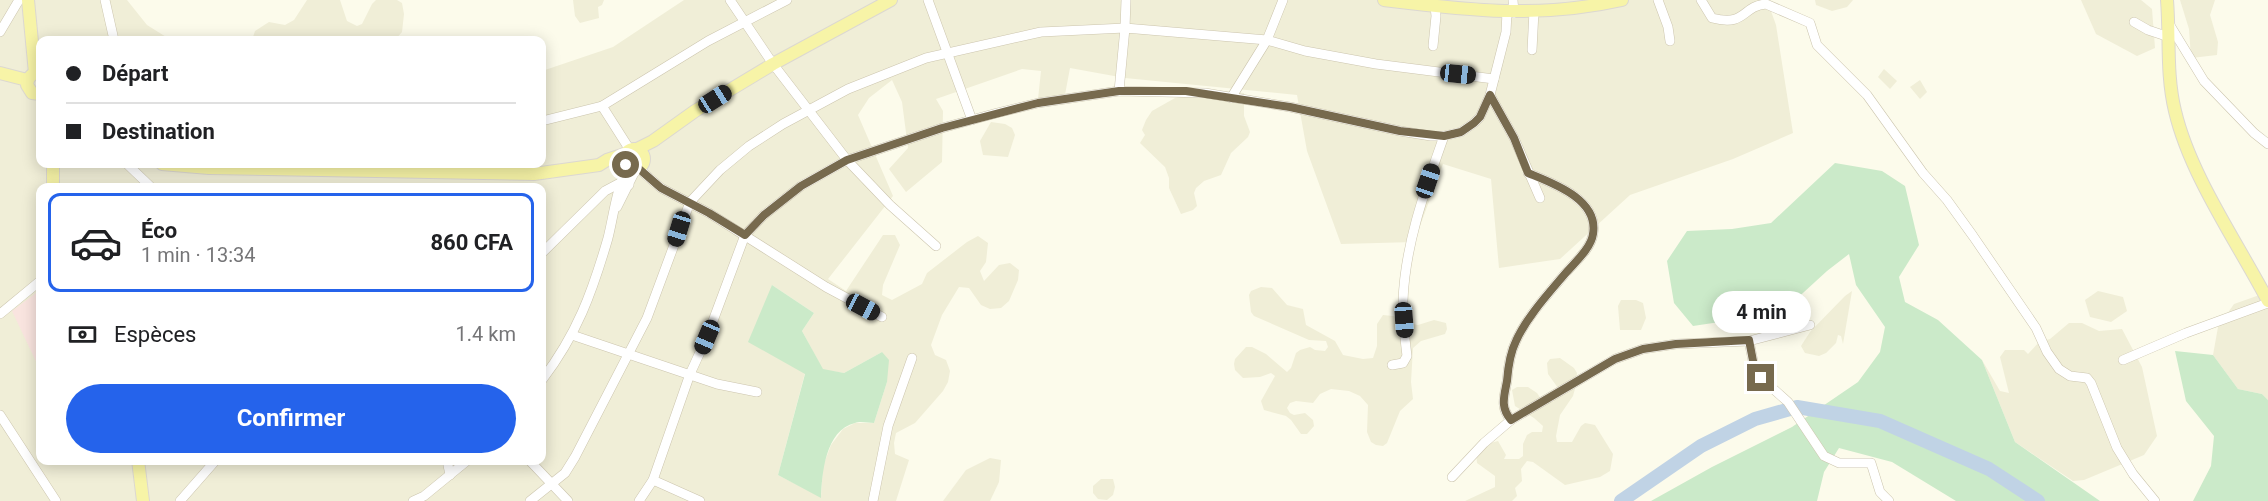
<!DOCTYPE html>
<html lang="fr">
<meta charset="utf-8">
<style>
:root{--surface:#fff;--page:#f2f2f2;--text:#202124;--muted:#757577;--line:#e0e0e0;--accent:#2563eb}
body{margin:0;font-family:Roboto,sans-serif;background:var(--page);color:var(--text);height:100vh;display:flex;flex-direction:column;font-size:22px;white-space:nowrap}
*{box-sizing:border-box;margin:0}
p{font-size:20px;color:var(--muted)}
.icon{flex:none;width:33px;height:33px;fill:none;stroke:currentColor;stroke-width:2;stroke-linecap:round;stroke-linejoin:round}
.map{position:relative;flex:1;overflow:hidden}
.drawer{position:absolute;left:36px;top:183px;width:510px;height:282px;display:flex;flex-direction:column;background:var(--surface);border-radius:12px;box-shadow:0 3px 15px #0003}
.drawer>*{flex:none}
.top-card{position:absolute;left:36px;top:36px;width:510px;height:132px;border-radius:12px;box-shadow:0 3px 15px #0003;display:grid;align-content:center;height:132px;padding:0 30px;background:var(--surface)}
.end{position:absolute;width:27px;height:27px;margin:-14px;border:8px solid #776a4e;background:#fff;box-shadow:0 0 0 3px #fff}
.from{border-radius:50%}
.bubble{position:absolute;height:42px;border-radius:21px;background:var(--surface);box-shadow:0 3px 15px #0003;font-size:20px;font-weight:700;line-height:42px;text-align:center}
.car{position:absolute;width:18px;height:36px;margin:-18px -9px;border-radius:8px;box-shadow:0 0 4px 2px #0007;background:linear-gradient(#222 24%,#8ab4d8 0 40%,#222 0 76%,#8ab4d8 0 86%,#222 0)}
.top-card b{display:flex;align-items:center;gap:21px;height:57px;font-size:22px}
.top-card b+b{border-top:2px solid var(--line)}
.top-card i{width:15px;height:15px;background:var(--text)}
ul{padding:10px 0 0;list-style:none}
li{display:flex;align-items:center;gap:18px;height:99px;margin:0 12px 9px;padding:0 18px;border:3px solid transparent;border-radius:12px}
li div{flex:1}
li b{display:block;font-size:22px}
li em{font-style:normal;font-weight:700}
li.active{border-color:var(--accent)}
li>.icon{width:54px;height:54px;stroke-width:1.5}
.pay{display:flex;align-items:center;gap:15px;height:66px;padding:0 30px;font-size:22px}
.pay p{margin-inline-start:auto}
.cta{display:flex;gap:12px;margin-top:auto;padding:12px 30px}
.cta a{flex:1;height:69px;border-radius:36px;background:var(--accent);color:#fff;font-size:24px;font-weight:700;line-height:69px;text-align:center}
.map>svg:first-child{display:block}
.residential{fill:#f0eed7;fill-rule:evenodd}
.medical{fill:#f9e4df}
.green{fill:#cbeac9}
.lines{fill:none;stroke-linecap:round;stroke-linejoin:round}
.river{stroke:#c0d3e5;stroke-width:14}
.minor-casing{stroke:#ccc5ae;stroke-width:10}
.major-casing{stroke:#dcd8d1;stroke-width:14}
.minor{stroke:#fff;stroke-width:9}
.major{stroke:#f7f4a7;stroke-width:12}
.route{stroke:#776a4e;stroke-width:8}
</style>
<div class="map">
<svg width="2268" height="501" viewBox="0 0 2268 501">
<rect width="100%" height="100%" fill="#fcfbeb"/>
<g class="residential">
<path d="M 0,0 L 127,0 L 147,25 L 171,40 L 40,40 L 40,164 L 542,164 L 542,71 L 613,47 L 684,0 L 1767,0 L 1776,25 L 1793,133 L 1733,159 L 1630,195 L 1560,259 L 1499,268 L 1491,179 L 1443,164 L 1414,242 L 1341,244 L 1307,151 L 1297,95 L 1125,78 L 1070,68 L 1064,100 L 1038,99 L 1041,71 L 1022,69 L 936,99 L 943,111 L 942,162 L 906,192 L 889,169 L 908,148 L 902,102 L 892,80 L 869,98 L 858,115 L 893,196 L 828,279 L 846,291 L 883,235 L 895,235 L 900,245 L 883,285 L 882,295 L 892,300 L 922,284 L 927,273 L 967,242 L 978,236 L 988,243 L 986,262 L 980,271 L 984,281 L 999,265 L 1010,263 L 1019,270 L 1018,280 L 1009,301 L 1001,308 L 990,309 L 981,305 L 969,288 L 959,287 L 942,315 L 931,345 L 935,355 L 946,360 L 950,371 L 948,382 L 943,391 L 915,423 L 896,433 L 894,443 L 895,454 L 909,460 L 896,501 L 0,501 ZM 40,188 L 542,188 L 542,460 L 40,460 ZM 772,285 L 814,313 L 802,331 L 823,370 L 844,373 L 882,352 L 887,382 L 874,423 L 855,423 L 843,429 L 831,445 L 823,466 L 821,497 L 778,475 L 805,373 Z"/>
<polygon points="307,0 340,0 347,21 357,26 362,24 372,4 376,0 397,0 402,3 404,14 402,32 395,40 252,40 255,31 269,22 285,25 294,20"/>
<polygon points="573,0 604,0 602,5 598,7 599,18 580,23 575,16"/>
<polygon points="1815,0 1853,0 1847,7 1832,11 1816,5"/>
<polygon points="2081,0 2141,0 2152,9 2155,48 2137,56 2096,34"/>
<polygon points="2180,0 2215,0 2210,15 2218,42 2217,55 2191,58 2189,29"/>
<polygon points="1884,69 1897,81 1890,89 1878,77"/>
<polygon points="1920,80 1927,92 1920,99 1910,87"/>
<polygon points="1194,89 1244,93 1244,116 1250,132 1248,137 1231,153 1221,175 1204,181 1196,188 1194,193 1197,206 1193,210 1181,214 1169,188 1169,178 1165,167 1140,143 1145,135 1142,130 1146,120 1152,111 1175,98 1185,96"/>
<polygon points="991,122 1005,124 1012,128 1015,135 1008,157 983,155 980,141"/>
<polygon points="1261,287 1272,288 1287,305 1303,309 1306,325 1335,341 1343,355 1363,359 1373,358 1377,346 1377,324 1383,315 1393,316 1413,324 1418,325 1434,320 1446,323 1447,329 1445,334 1421,341 1413,348 1411,382 1413,399 1400,411 1387,443 1383,446 1376,445 1371,442 1367,432 1368,405 1360,396 1349,391 1331,389 1320,394 1313,403 1296,401 1290,403 1287,408 1290,413 1294,415 1305,413 1313,420 1314,426 1307,434 1301,434 1291,420 1286,416 1264,410 1261,401 1275,376 1271,373 1260,377 1243,378 1235,370 1234,364 1235,359 1246,347 1252,347 1266,354 1287,372 1291,368 1296,353 1300,350 1310,347 1315,350 1325,351 1328,347 1326,341 1309,340 1254,316 1251,312 1249,295 1251,291"/>
<polygon points="1852,291 1843,344 1841,336 1838,335 1836,343 1826,353 1819,356 1805,353 1801,346 1810,332 1845,296"/>
<polygon points="2098,291 2123,297 2127,311 2111,322 2090,317 2085,300"/>
<polygon points="2268,292 2268,400 2262,394 2238,389 2213,355 2218,327 2234,304"/>
<polygon points="1621,300 1636,300 1643,303 1646,318 1641,330 1620,330 1618,306"/>
<polygon points="2069,323 2082,323 2099,331 2122,329 2142,367 2157,436 2144,455 2084,480 2073,481 2015,442 1982,360 2000,391 2009,393 2000,357 2005,350 2024,350 2028,354 2039,342 2050,339"/>
<polygon points="1560,358 1574,368 1577,373 1576,385 1573,396 1560,415 1556,436 1557,442 1572,442 1581,426 1585,423 1595,425 1613,454 1610,471 1600,477 1565,485 1533,462 1527,461 1521,469 1522,481 1515,488 1517,496 1512,501 1465,501 1495,487 1495,476 1477,463 1476,452 1483,445 1498,441 1506,455 1504,459 1519,459 1523,456 1523,444 1527,435 1532,432 1542,432 1543,426 1534,418 1515,406 1512,390 1517,387 1528,387 1537,393 1543,402 1553,402 1559,393 1558,388 1548,374 1547,363 1550,359"/>
<polygon points="990,458 1001,460 999,482 990,501 943,501 966,470"/>
<polygon points="1101,479 1113,479 1115,487 1113,495 1107,500 1098,499 1093,493 1093,486"/>
</g>
<polygon class="medical" points="40,290 40,370 12,311"/>
<g class="green">
<polygon points="1835,163 1882,171 1905,186 1919,245 1899,277 1905,302 1938,320 1982,360 2015,442 2100,501 1956,501 1892,462 1839,448 1824,472 1817,501 1651,501 1712,467 1792,427 1858,382 1880,352 1885,327 1856,285 1849,254 1827,271 1792,303 1753,317 1693,326 1674,303 1667,261 1687,231 1732,229 1771,223"/>
<path d="M 772,285 L 814,313 L 802,331 L 823,369 L 844,373 L 882,352 L 889,360 L 887,382 L 874,423 C 868,423 860,421 855,423 C 825,430 822,474 821,498 L 778,475 L 805,374 L 748,342 Z"/>
<polygon points="2175,351 2213,355 2238,389 2262,394 2268,400 2268,501 2193,501 2211,466 2214,436 2186,401"/>
</g>
<g class="lines">
<polyline class="river" points="1621,501 1701,446 1755,419 1797,407 1880,421 1989,469 2038,501"/>
<defs>
<g id="minor">
<polyline points="105,0 114,40"/>
<polyline points="730,0 773,64 847,160 890,205 936,246"/>
<polyline points="928,0 972,120"/>
<polyline points="1513,0 1514,13"/>
<polyline points="1658,0 1668,27 1670,41"/>
<path d="M 1701,0 L 1712,18 C 1747,27 1741,6 1766,4 L 1810,23 L 1817,45 L 1867,95 L 1923,173 L 1947,200 L 1973,236 L 2036,328 L 2047,352 L 2059,369 L 2070,376 L 2087,378 L 2091,383 L 2117,448 L 2133,474 L 2155,501"/>
<polyline points="1507,12 1506,32 1490,95 1514,138 1540,198"/>
<polyline points="2134,22 2148,30 2169,37"/>
<polyline points="2168,22 2204,81 2254,133 2268,144"/>
<polyline points="0,32 19,0"/>
<polyline points="1433,46 1436,16 1435,6"/>
<polyline points="1532,50 1534,11"/>
<polyline points="1119,91 1125,28 1267,40 1305,51 1376,64 1494,79"/>
<polyline points="1231,98 1267,40 1283,0"/>
<polyline points="602,106 630,150"/>
<polyline points="542,121 602,106 708,41 787,0"/>
<polyline points="127,164 152,188"/>
<polyline points="638,168 661,188 709,213 826,287 882,317"/>
<polyline points="617,207 636,169"/>
<polyline points="542,253 605,191 620,183 629,185"/>
<polyline points="0,314 40,281"/>
<polyline points="572,335 717,384 757,392"/>
<polyline points="1749,341 1754,366 1761,378 1788,402 1824,456 1839,463 1871,463 1880,492 1889,501"/>
<polyline points="2123,360 2186,333 2268,303"/>
<path d="M 1392,365 L 1403,363 L 1407,356 C 1405,338 1402,319 1403,301 C 1405,244 1425,190 1444,136"/>
<path d="M 542,380 C 577,334 592,293 608,238 C 614,214 616,189 628,167"/>
<polyline points="0,415 56,501"/>
<path d="M 1511,420 C 1500,408 1504,397 1507,381 C 1508,368 1510,353 1516,341 C 1527,317 1547,295 1564,275 C 1573,264 1591,249 1593,234 C 1599,199 1552,183 1528,173"/>
<polyline points="447,460 450,475"/>
<polyline points="529,460 568,501"/>
<polyline points="1452,477 1484,443 1511,420 1615,359 1643,349 1676,344 1749,341 1810,325"/>
<polyline points="653,480 700,501"/>
<polyline points="180,501 216,460"/>
<polyline points="413,501 424,496 468,460"/>
<polyline points="530,501 565,473 575,457 647,318 690,202 720,170 749,146 783,124 848,89 926,58 1041,32 1125,28 1126,0"/>
<polyline points="639,501 653,480 690,374 707,337 745,235 764,215 801,186 847,160 942,128 997,113 1038,103 1119,91 1205,93 1290,107 1400,131 1431,136 1444,136 1461,132 1474,123 1480,117 1490,95"/>
<polyline points="873,501 888,426 912,358"/>
</g>
<g id="major">
<polyline points="28,0 35,73"/>
<path d="M 1384,0 C 1467,10 1538,19 1622,0"/>
<path d="M 2167,0 C 2170,37 2166,74 2175,111 C 2190,175 2237,242 2268,301"/>
<polyline points="0,73 27,80"/>
<path d="M 40,74 C 32,72 28,77 27,85 L 32,93 L 40,94"/>
<circle cx="634" cy="159" r="10"/>
<polyline points="637,149 653,141 695,111 773,64 891,0"/>
<polyline points="162,164 209,168 534,174 599,165 607,160 625,154"/>
<polyline points="53,188 53,164"/>
<polyline points="138,460 143,501"/>
</g>
</defs>
<use href="#minor" class="minor-casing"/>
<use href="#major" class="major-casing"/>
<use href="#minor" class="minor"/>
<use href="#major" class="major"/>
</g>
<g class="lines">
<path class="route" d="M 626,165 L 633,169 L 638,168 L 661,188 L 709,213 L 745,235 L 764,215 L 801,186 L 847,160 L 942,128 L 1038,103 L 1119,91 L 1186,91 L 1290,107 L 1400,131 L 1444,136 L 1461,132 L 1474,123 L 1480,117 L 1490,95 L 1514,138 L 1528,173 C 1552,183 1599,199 1593,234 C 1591,249 1573,264 1564,275 C 1547,295 1527,317 1516,341 C 1510,353 1508,368 1507,381 C 1504,397 1500,407 1511,420 L 1615,359 L 1643,349 L 1676,344 L 1749,340 L 1754,366 L 1761,378"/>
</g>
</svg>
<i class="end from" style="left:626px;top:165px"></i>
<i class="end" style="left:1761px;top:378px"></i>
<div class="bubble" style="left:1712px;top:291px;width:99px">4 min</div>
<i class="car" style="left:1458px;top:74px;rotate:96deg"></i>
<i class="car" style="left:715px;top:99px;rotate:58deg"></i>
<i class="car" style="left:1428px;top:181px;rotate:19deg"></i>
<i class="car" style="left:679px;top:229px;rotate:197deg"></i>
<i class="car" style="left:863px;top:307px;rotate:118deg"></i>
<i class="car" style="left:1404px;top:320px;rotate:176deg"></i>
<i class="car" style="left:707px;top:337px;rotate:203deg"></i>
<div class="top-card">
<b><i class="from"></i>Départ</b>
<b><i></i>Destination</b>
</div>
<section class="drawer">
<ul>
<li class="active"><svg class="icon" aria-label="car" viewBox="0 0 24 24"><path d="M5 17H2v-5l4-1 3-4h7l3 4 3 1v5h-3M9 17h6M6 11h13"/><circle cx="7" cy="17" r="2"/><circle cx="17" cy="17" r="2"/></svg><div><b>Éco</b><p>1 min · 13:34</p></div><em>860 CFA</em></li>
</ul>
<div class="pay"><svg class="icon" aria-label="cash" viewBox="0 0 24 24"><path d="M3 7h18v10H3z"/><circle cx="12" cy="12" r="2"/></svg>Espèces<p>1.4 km</p></div>
<div class="cta"><a>Confirmer</a></div>
</section>
</div>
